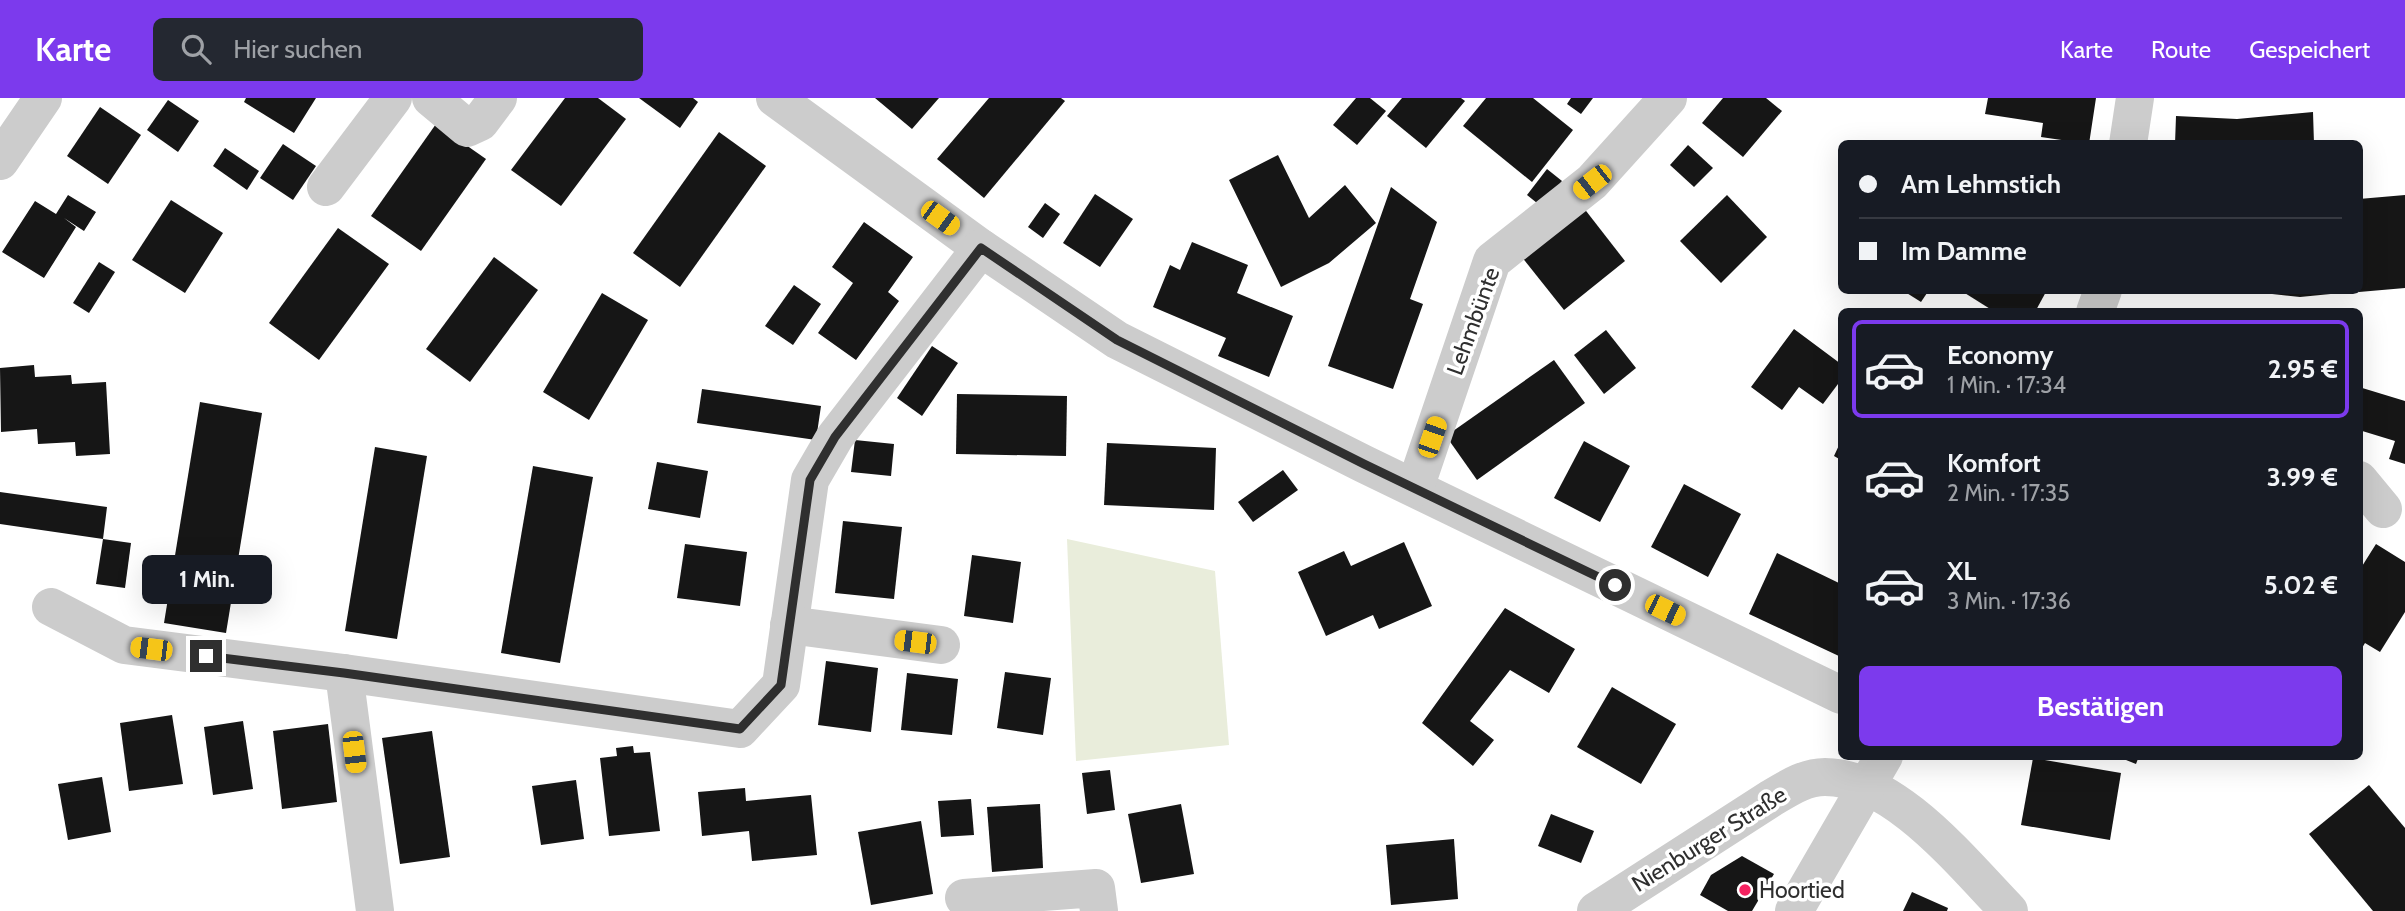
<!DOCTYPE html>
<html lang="de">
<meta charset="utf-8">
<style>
:root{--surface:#171b24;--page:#242831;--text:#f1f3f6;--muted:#9ea1a6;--line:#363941;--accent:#7c3aed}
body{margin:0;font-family:Cabin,sans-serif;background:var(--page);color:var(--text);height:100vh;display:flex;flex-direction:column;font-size:26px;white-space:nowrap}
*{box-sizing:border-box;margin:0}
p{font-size:23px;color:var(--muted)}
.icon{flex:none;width:38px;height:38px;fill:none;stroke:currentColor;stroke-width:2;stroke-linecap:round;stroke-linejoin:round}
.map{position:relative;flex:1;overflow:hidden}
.side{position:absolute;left:1838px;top:210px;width:525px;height:452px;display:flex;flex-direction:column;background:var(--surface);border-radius:10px;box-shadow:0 7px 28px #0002}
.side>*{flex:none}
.banner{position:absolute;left:1838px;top:42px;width:525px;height:154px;border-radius:10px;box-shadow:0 7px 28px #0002;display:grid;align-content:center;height:154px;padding:0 21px;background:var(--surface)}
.end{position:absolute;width:32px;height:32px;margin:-16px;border:9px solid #2f2f2f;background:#fff;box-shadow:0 0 0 4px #fff}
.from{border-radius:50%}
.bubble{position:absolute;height:49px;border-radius:10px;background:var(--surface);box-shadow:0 7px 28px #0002;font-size:23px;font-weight:800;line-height:49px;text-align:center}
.car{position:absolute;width:21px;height:42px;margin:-21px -10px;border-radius:9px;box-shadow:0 0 5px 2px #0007;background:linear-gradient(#f5c518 24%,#345 0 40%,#f5c518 0 76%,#345 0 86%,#f5c518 0)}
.banner b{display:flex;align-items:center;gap:24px;height:66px;font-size:26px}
.banner b+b{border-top:2px solid var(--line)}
.banner i{width:18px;height:18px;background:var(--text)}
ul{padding:12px 0 0;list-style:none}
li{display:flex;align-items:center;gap:21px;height:98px;margin:0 14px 10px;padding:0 7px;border:4px solid transparent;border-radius:10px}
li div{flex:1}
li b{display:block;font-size:26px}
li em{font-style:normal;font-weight:800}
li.current{border-color:var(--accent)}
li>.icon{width:63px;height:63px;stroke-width:1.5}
.action{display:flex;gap:14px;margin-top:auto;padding:14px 21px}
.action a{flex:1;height:80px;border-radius:10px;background:var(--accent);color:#fff;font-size:28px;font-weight:800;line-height:80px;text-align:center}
header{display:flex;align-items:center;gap:42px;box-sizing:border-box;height:98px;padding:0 35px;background:var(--accent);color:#fff}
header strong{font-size:33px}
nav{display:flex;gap:38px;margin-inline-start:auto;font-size:24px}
.search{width:490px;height:63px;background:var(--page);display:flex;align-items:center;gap:18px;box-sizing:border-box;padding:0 24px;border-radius:10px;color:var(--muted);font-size:26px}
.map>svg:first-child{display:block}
.green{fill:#e9eddb}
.building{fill:#161616}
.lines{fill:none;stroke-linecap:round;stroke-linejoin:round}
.minor{stroke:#ccc;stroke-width:38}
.route{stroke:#2f2f2f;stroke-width:9}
.poi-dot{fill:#f52260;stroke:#fff;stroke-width:2.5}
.labels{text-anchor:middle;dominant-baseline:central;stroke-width:7;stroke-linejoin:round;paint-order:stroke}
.street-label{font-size:23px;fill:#2f2f2f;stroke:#fff}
.poi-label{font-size:23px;fill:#2f2f2f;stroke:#fff;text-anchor:start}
</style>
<header>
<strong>Karte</strong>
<div class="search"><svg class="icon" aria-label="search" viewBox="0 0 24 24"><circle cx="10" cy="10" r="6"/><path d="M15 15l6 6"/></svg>Hier suchen</div>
<nav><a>Karte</a><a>Route</a><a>Gespeichert</a></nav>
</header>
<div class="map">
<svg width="2405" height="813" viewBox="0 0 2405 813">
<rect width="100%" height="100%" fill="#fff"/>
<polygon class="green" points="1067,441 1215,473 1229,647 1076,663"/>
<g class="building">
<polygon points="246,0 316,0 294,35 244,4"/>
<polygon points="565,0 598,0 626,21 561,108 511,72"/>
<polygon points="639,0 693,0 698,4 680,30"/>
<polygon points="875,0 939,0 912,31"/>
<polygon points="989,0 1061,0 1065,3 984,100 937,61"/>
<polygon points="1356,0 1370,0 1386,13 1357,47 1333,27"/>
<polygon points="1402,0 1461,0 1465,3 1426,50 1387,18"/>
<polygon points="1486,0 1533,0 1573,32 1532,84 1463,28"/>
<polygon points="1571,0 1593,0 1581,16 1567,6"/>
<polygon points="1723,0 1766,0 1782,13 1743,59 1702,25"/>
<polygon points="1988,0 2096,0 2089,46 2041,39 2043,25 1985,16"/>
<polygon points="168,2 199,23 178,54 147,32"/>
<polygon points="100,9 141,37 108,86 67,58"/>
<polygon points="2313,14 2314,46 2175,46 2176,18 2237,21"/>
<polygon points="436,26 486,61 421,153 371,118"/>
<polygon points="719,34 766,68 680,189 633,155"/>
<polygon points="283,46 316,68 293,102 260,80"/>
<polygon points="1688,47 1713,70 1694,89 1670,67"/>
<polygon points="225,50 259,73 247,92 213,68"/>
<polygon points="1278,57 1309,120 1345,87 1376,125 1329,165 1281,189 1229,82"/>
<polygon points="1547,71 1562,83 1542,109 1527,97"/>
<polygon points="1391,89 1437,124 1410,201 1423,206 1393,291 1328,268"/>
<polygon points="1095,96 1133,121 1100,169 1063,145"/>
<polygon points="68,97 96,114 84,133 64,120 76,129 44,180 2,154 35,103 56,116"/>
<polygon points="1727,97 1767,139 1721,185 1680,143"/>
<polygon points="2405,97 2405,190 2359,194 2359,101"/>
<polygon points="171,102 223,135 185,195 132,162"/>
<polygon points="1045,105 1060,116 1043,140 1028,129"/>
<polygon points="1583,109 1625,163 1564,212 1521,158"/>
<polygon points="864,124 913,159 888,194 899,203 856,262 818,235 853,185 832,169"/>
<polygon points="338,130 389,166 319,262 269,225"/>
<polygon points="1192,144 1248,167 1237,195 1293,218 1269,279 1218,258 1226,240 1153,209 1170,167 1180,172"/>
<polygon points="494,159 538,192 470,284 426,251"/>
<polygon points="99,164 115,174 89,215 73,205"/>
<polygon points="794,187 821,206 793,247 765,228"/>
<polygon points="1902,192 1929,192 1921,204"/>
<polygon points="1960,192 2047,192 2035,214 1995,214"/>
<polygon points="2254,192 2351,192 2351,194 2300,199 2254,194"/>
<polygon points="602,195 648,222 589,322 543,294"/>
<polygon points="1794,231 1841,266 1841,282 1823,306 1799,289 1782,312 1751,289"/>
<polygon points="1606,232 1636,270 1604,296 1574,257"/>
<polygon points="932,248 958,265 922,318 897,300"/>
<polygon points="1554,262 1585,305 1477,382 1446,338"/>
<polygon points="34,267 35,279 71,277 72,286 106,284 110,356 76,358 75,344 38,346 37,331 1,334 0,270"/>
<polygon points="2359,289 2405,303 2405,366 2389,361 2395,343 2359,332"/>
<polygon points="702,291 821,308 816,342 697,325"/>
<polygon points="957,296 1067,298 1066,358 956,356"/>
<polygon points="200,304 262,315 226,535 164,525"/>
<polygon points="855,342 894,346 891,378 851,374"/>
<polygon points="1584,343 1630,368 1600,424 1554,400"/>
<polygon points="1841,343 1841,362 1834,358"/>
<polygon points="1107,345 1216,350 1214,412 1104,407"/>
<polygon points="375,349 427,358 397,541 345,533"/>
<polygon points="657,364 708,373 700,420 648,411"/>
<polygon points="533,368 593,379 560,565 501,555"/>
<polygon points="1283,372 1298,392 1253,424 1238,404"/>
<polygon points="1684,386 1741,416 1708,479 1651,449"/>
<polygon points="0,394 107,409 103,441 0,426"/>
<polygon points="843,423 902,429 894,501 835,495"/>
<polygon points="103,441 131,445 125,490 96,486"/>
<polygon points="1404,444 1432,508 1379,531 1373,517 1326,538 1298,474 1344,453 1351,468"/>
<polygon points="685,446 747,454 740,508 677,500"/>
<polygon points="2376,446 2405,464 2405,514 2380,554 2365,545 2359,555 2359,473"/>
<polygon points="1777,455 1841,486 1841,559 1749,516"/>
<polygon points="972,457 1021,464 1013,525 964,518"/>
<polygon points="1505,510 1575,551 1549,595 1510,572 1470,623 1494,642 1473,668 1422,625"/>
<polygon points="826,563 878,570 871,634 818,627"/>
<polygon points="1005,574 1051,580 1043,637 997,630"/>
<polygon points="907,575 958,581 952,637 901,632"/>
<polygon points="1612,589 1676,626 1641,686 1577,649"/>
<polygon points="172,617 183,686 129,693 120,625"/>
<polygon points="243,623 253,691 213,697 204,629"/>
<polygon points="328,626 337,704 282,711 273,633"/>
<polygon points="432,633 450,759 400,766 382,640"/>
<polygon points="633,648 634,655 650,654 660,733 609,738 600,660 617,658 616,650"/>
<polygon points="2116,658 2139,658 2136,666"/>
<polygon points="2033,660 2121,675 2110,742 2021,727"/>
<polygon points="1110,672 1115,712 1087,716 1082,675"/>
<polygon points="102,679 111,734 68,742 58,686"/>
<polygon points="576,682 584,741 541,747 532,688"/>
<polygon points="2369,687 2405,730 2405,813 2373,813 2309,736"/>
<polygon points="745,690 746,703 811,697 817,757 752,763 749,733 702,738 698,694"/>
<polygon points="971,701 974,737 941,739 938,703"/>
<polygon points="1040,706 1043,770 992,774 987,709"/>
<polygon points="1181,706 1194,776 1141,785 1128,716"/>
<polygon points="1551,716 1594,733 1581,765 1538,748"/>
<polygon points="921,723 933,796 871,807 858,734"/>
<polygon points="1454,741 1458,801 1391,807 1386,747"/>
<polygon points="1742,758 1774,776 1752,813 1728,813 1700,797 1711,777"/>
<polygon points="1912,794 1948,810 1947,813 1903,813"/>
</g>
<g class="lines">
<g class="minor">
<polyline points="431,0 467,30 480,24 498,0"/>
<polyline points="775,0 981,150 1117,242 1364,366 1841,597"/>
<polyline points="2128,46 2135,0"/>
<polyline points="0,63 43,0"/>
<polyline points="326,89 393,0"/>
<polyline points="2095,214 2103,192"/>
<polyline points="2359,382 2383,411"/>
<polyline points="1415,390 1492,163 1592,84 1668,0"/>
<polyline points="51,509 124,547 344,575 740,631 781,587 810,382 835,339 981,150"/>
<polyline points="789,527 941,547"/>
<polyline points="344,575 375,813"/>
<polyline points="964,800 1096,790 1099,813"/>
<path d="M 1596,813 L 1770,701 C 1787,691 1804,679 1825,679 C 1895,679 1963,766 2009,813"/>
<polyline points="1794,813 1884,658"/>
</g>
</g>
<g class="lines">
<polyline class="route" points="206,558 344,575 740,631 781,587 810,382 835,339 981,150 1117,242 1364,366 1615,487"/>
</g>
<circle class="poi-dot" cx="1745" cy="792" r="7"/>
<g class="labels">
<g class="street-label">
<text transform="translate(1473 223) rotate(-70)">Lehmbünte</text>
<text transform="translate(1709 741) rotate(-32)">Nienburger Straße</text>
</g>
<g class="poi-label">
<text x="1759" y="792">Hoortied</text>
</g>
</g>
</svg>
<i class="end from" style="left:1615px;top:487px"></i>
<i class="end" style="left:206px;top:558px"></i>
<div class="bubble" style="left:142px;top:457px;width:130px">1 Min.</div>
<i class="car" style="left:1592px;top:84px;rotate:232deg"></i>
<i class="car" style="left:940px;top:120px;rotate:126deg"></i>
<i class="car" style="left:1432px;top:339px;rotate:19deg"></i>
<i class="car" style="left:1665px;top:512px;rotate:116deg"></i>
<i class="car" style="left:915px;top:544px;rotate:277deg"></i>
<i class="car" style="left:151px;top:551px;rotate:277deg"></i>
<i class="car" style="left:354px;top:654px;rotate:173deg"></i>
<div class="banner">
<b><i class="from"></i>Am Lehmstich</b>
<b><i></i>Im Damme</b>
</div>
<section class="side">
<ul>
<li class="current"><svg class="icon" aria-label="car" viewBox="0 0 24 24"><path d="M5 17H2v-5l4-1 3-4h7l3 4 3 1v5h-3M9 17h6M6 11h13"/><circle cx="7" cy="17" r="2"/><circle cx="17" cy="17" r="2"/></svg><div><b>Economy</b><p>1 Min. · 17:34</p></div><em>2.95 €</em></li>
<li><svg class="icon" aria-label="car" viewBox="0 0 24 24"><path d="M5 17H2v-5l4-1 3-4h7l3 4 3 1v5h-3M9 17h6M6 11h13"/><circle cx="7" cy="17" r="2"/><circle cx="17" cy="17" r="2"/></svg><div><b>Komfort</b><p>2 Min. · 17:35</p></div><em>3.99 €</em></li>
<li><svg class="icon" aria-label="car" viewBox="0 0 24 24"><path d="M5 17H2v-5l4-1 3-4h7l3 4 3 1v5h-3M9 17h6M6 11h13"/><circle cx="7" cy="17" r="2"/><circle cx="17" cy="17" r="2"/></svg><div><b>XL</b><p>3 Min. · 17:36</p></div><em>5.02 €</em></li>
</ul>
<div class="action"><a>Bestätigen</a></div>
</section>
</div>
